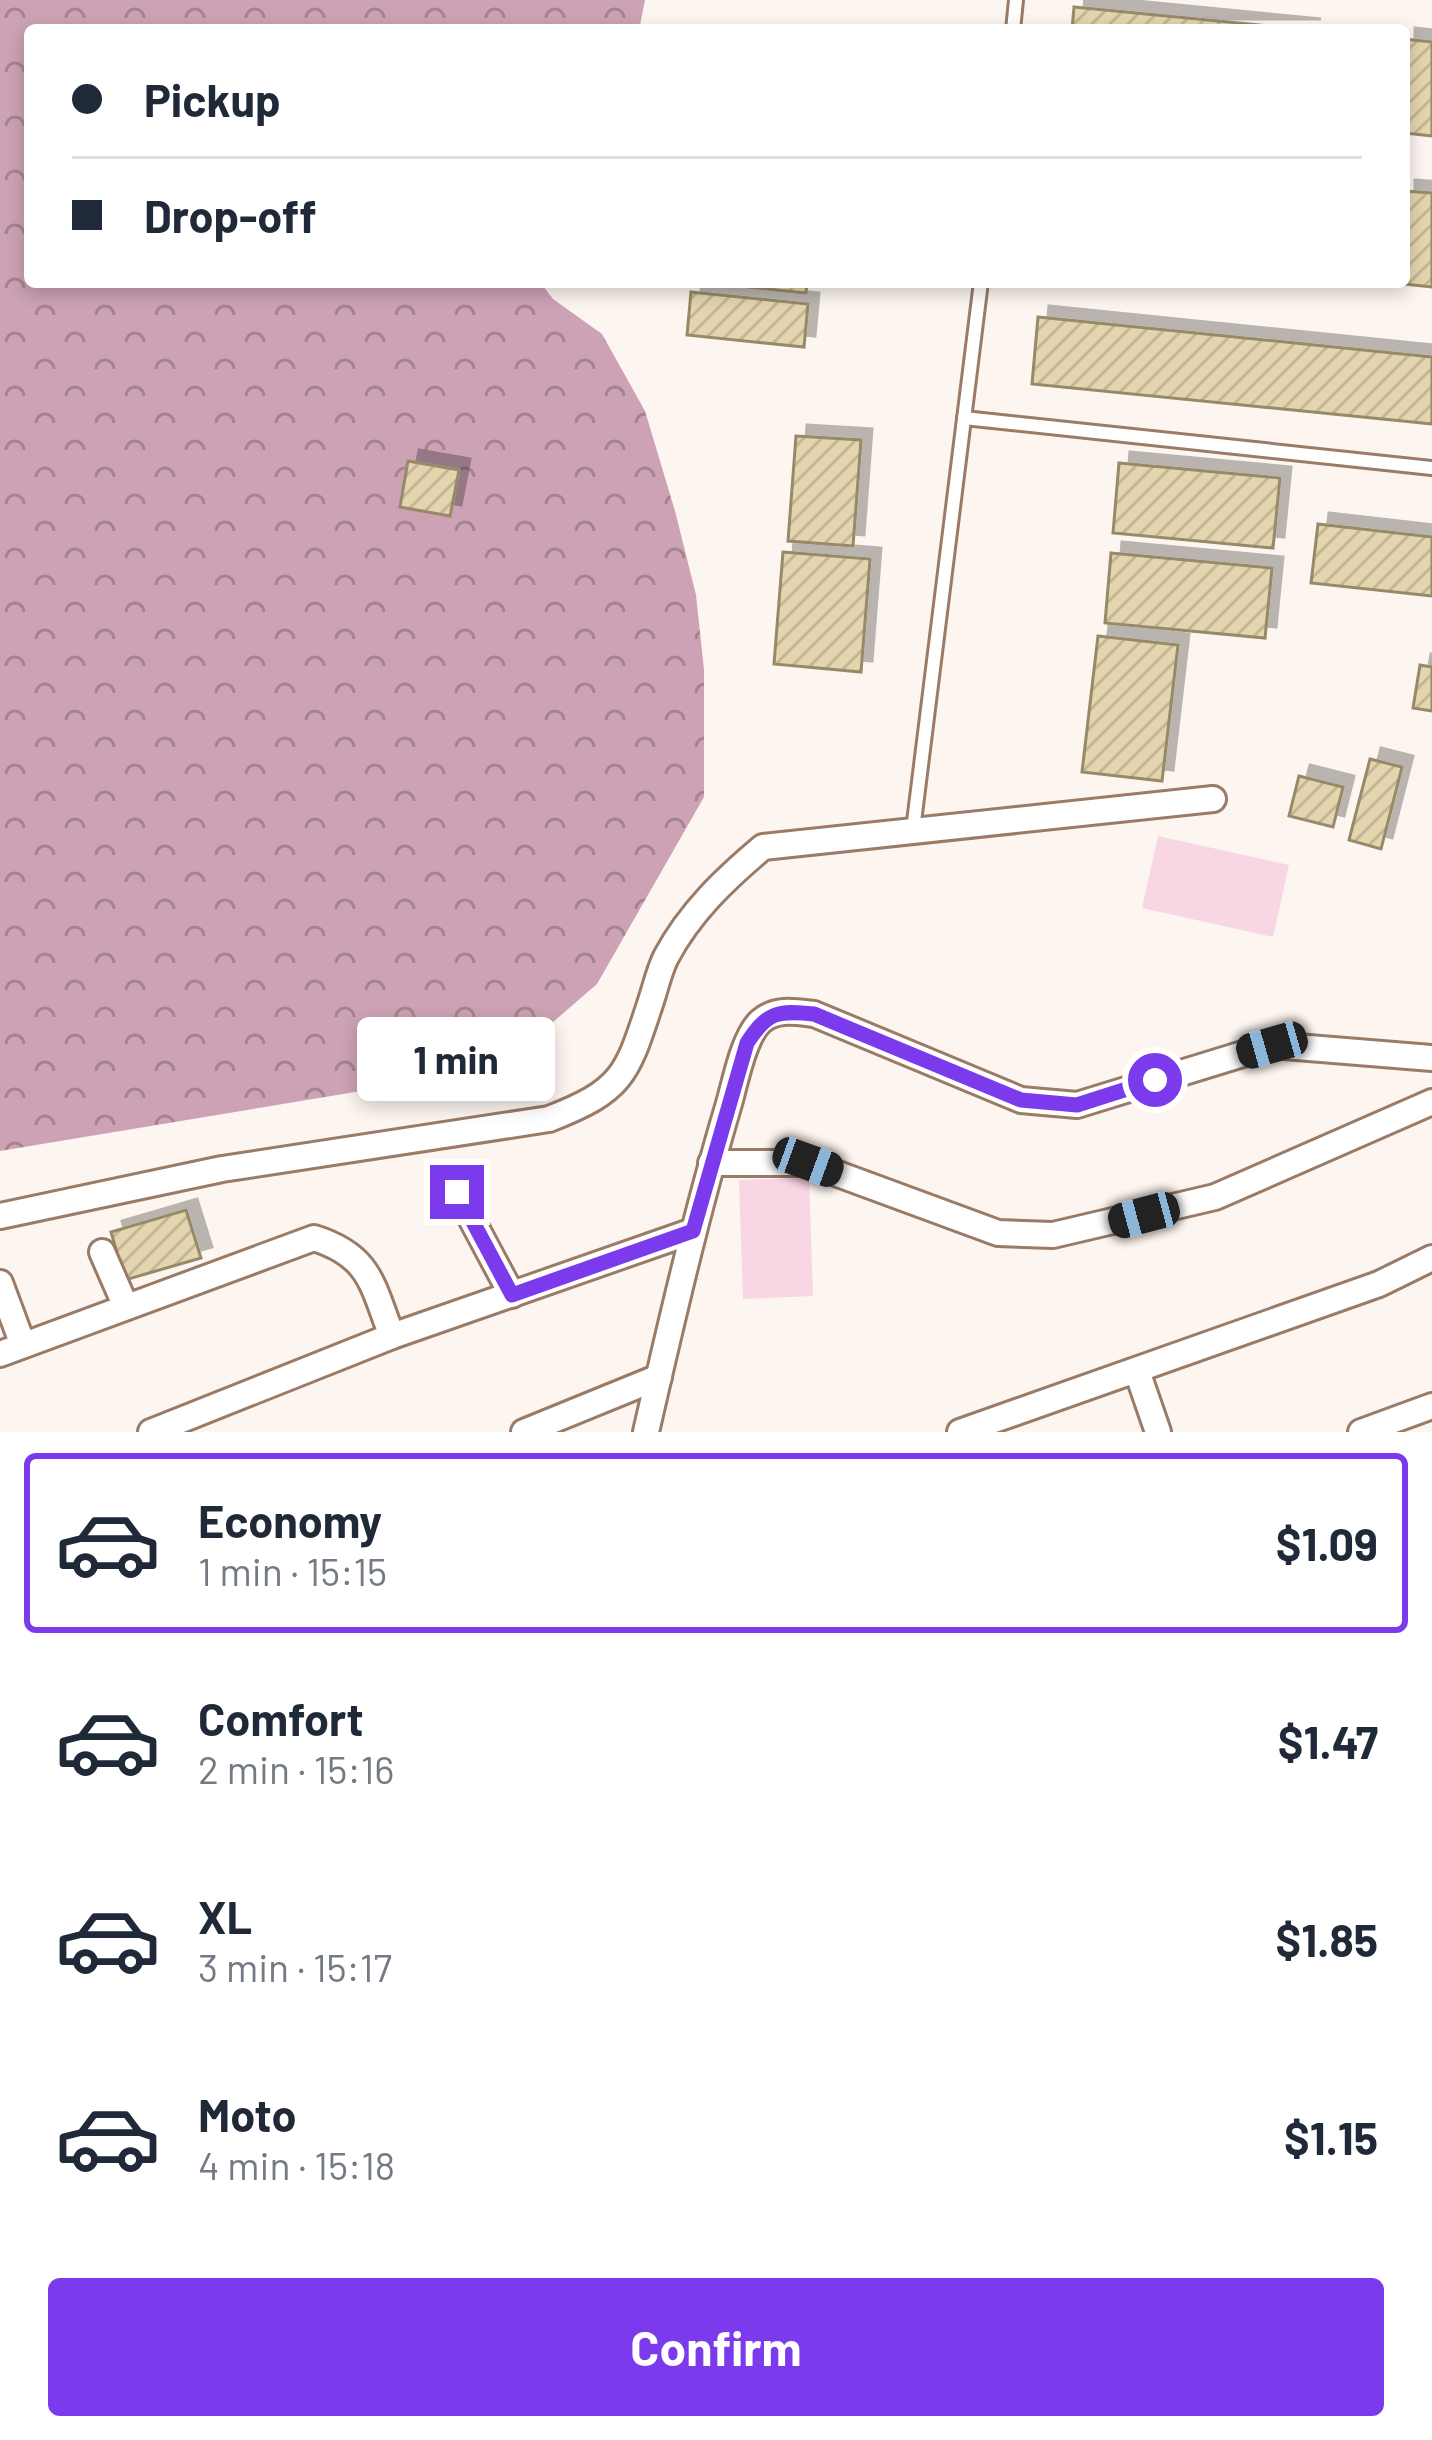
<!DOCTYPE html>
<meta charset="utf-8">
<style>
:root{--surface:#fff;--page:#f2f2f3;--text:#1f2937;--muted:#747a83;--line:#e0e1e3;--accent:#7c3aed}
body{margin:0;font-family:Barlow,sans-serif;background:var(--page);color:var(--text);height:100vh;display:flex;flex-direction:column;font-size:45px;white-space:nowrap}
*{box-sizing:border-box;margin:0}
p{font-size:39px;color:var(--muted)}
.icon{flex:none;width:66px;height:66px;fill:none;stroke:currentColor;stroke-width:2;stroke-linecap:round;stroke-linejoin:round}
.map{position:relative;height:1432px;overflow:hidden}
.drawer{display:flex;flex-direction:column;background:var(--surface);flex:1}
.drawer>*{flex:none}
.banner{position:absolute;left:24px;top:24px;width:1386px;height:264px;border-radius:12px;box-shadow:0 6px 18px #0003;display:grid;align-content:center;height:264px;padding:0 48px;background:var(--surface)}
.end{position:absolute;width:54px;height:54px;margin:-27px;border:15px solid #7c3aed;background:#fff;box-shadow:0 0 0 6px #fff}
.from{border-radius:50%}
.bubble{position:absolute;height:84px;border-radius:12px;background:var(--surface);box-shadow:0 6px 18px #0003;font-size:39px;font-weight:700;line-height:84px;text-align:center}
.car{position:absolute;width:36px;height:72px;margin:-36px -18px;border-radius:15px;box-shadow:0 0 9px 3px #0007;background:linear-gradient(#222 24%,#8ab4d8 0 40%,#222 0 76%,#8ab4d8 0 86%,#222 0)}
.banner b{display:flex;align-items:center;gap:42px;height:114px;font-size:45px}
.banner b+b{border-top:3px solid var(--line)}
.banner i{width:30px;height:30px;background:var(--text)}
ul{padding:21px 0 0;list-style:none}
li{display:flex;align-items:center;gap:36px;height:180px;margin:0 24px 18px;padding:0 24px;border:6px solid transparent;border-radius:12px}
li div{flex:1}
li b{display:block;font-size:45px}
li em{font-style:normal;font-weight:700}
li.current{border-color:var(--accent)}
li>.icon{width:108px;height:108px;stroke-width:1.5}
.button{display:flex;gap:24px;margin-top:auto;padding:24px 48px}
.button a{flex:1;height:138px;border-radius:12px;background:var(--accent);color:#fff;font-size:48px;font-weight:700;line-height:138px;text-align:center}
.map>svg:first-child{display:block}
.grass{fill:#f8d6e4}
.forest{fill:url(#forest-crowns)}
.building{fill:url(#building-hatch);stroke:#968a69;stroke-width:3;filter:url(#shadow)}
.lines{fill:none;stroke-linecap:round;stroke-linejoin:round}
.service-casing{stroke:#997b66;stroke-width:18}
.minor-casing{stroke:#997b66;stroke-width:30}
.service{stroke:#fff;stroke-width:12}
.minor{stroke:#fff;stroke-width:24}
.route{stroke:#7c3aed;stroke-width:15}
</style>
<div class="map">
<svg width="1432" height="1432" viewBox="0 0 1432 1432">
<defs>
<pattern id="forest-crowns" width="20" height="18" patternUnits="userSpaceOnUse" patternTransform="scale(3)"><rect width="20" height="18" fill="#cca2b4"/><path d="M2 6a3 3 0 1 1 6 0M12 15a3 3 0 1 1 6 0" fill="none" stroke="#a58391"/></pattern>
<pattern id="building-hatch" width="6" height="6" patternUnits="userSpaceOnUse" patternTransform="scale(3)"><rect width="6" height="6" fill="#e4d5ae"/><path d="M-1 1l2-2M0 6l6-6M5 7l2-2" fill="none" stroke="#c3b694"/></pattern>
<filter id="shadow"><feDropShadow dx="11" dy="-11" stdDeviation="0" flood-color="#0004"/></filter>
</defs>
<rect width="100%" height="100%" fill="#fcf5f0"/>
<g class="grass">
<polygon points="1158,836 1289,865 1273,937 1142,908"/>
<polygon points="809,1178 813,1296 743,1299 739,1180"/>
</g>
<polygon class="forest" points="0,0 645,0 639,30 30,30 30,282 540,282 553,299 602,334 645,411 675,511 696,595 704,670 704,797 597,984 500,1068 0,1151"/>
<g class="building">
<polygon points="1074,7 1310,30 1072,30"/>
<polygon points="1404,39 1432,42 1432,136 1404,133"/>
<polygon points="1404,191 1432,193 1432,287 1385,282 1404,282"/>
<polygon points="699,282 807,282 806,293"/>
<polygon points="691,292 808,304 804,347 687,335"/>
<polygon points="1038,317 1432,357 1432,424 1032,384"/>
<polygon points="796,436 861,440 853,546 788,541"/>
<polygon points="408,461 459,470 450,516 400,507"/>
<polygon points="1119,463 1280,478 1273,548 1113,533"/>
<polygon points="1318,524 1432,537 1432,596 1311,583"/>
<polygon points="783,552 870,559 861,672 774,664"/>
<polygon points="1111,553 1272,568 1265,638 1105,623"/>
<polygon points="1098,636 1178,645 1162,781 1082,772"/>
<polygon points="1420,665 1432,667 1432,711 1413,708"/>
<polygon points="1370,759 1402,767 1381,849 1349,840"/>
<polygon points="1299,776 1343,787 1333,827 1289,816"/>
<polygon points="186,1210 201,1258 125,1280 111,1232"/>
</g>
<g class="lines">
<defs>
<g id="service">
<polyline points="1013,30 1016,0"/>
<polyline points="964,418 1432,468"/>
<polyline points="913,830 981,282"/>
</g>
<g id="minor">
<polyline points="711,1163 808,1163 998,1233 1053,1235 1215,1197 1432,1102"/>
<polyline points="457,1192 512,1295"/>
<path d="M 0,1216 L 222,1169 L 549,1119 C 624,1090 627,1074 651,1001 C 656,986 659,971 666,957 C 690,912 725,879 763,847 L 1213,799"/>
<polyline points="102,1252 126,1307"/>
<polyline points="0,1283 23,1345"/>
<path d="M 0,1354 L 314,1238 C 371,1256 372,1285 392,1336"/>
<polyline points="1137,1371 1158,1432"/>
<polyline points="151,1432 392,1336 693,1231"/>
<polyline points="524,1432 659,1377"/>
<path d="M 646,1432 C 671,1323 696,1215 728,1107 C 735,1084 743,1037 761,1021 C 776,1008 796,1012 814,1014 L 1021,1100 L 1077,1105 L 1272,1045 L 1432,1058"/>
<polyline points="960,1432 1379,1284 1432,1258"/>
<polyline points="1361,1432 1432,1406"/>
</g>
</defs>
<use href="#service" class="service-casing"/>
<use href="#minor" class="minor-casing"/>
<use href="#service" class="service"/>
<use href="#minor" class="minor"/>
</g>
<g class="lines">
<path class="route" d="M 457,1192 L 512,1295 L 693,1231 L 747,1043 C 767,1012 778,1010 814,1014 L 1021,1100 L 1077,1105 L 1155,1080"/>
</g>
</svg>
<i class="end from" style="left:1155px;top:1080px"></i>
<i class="end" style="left:457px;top:1192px"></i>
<div class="bubble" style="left:357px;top:1017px;width:198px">1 min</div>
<i class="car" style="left:1272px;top:1045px;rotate:254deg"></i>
<i class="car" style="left:808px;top:1162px;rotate:110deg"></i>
<i class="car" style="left:1144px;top:1215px;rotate:255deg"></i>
<div class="banner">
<b><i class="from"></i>Pickup</b>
<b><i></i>Drop-off</b>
</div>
</div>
<section class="drawer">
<ul>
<li class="current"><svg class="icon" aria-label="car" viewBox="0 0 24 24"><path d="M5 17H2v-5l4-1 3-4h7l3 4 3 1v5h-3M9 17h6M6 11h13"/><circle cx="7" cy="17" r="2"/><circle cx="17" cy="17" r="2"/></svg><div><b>Economy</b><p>1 min · 15:15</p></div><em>$1.09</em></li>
<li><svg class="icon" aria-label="car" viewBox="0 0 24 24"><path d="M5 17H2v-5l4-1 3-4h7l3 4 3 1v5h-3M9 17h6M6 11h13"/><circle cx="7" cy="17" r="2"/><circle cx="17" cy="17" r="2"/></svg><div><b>Comfort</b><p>2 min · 15:16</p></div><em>$1.47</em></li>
<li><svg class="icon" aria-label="car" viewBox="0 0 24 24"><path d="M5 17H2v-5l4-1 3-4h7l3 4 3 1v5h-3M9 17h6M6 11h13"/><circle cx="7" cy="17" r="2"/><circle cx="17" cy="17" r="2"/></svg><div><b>XL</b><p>3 min · 15:17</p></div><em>$1.85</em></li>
<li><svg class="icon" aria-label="car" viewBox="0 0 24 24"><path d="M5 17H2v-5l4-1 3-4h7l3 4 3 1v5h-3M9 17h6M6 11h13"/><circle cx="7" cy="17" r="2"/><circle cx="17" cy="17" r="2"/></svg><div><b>Moto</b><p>4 min · 15:18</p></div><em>$1.15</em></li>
</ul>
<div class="button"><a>Confirm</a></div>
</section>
